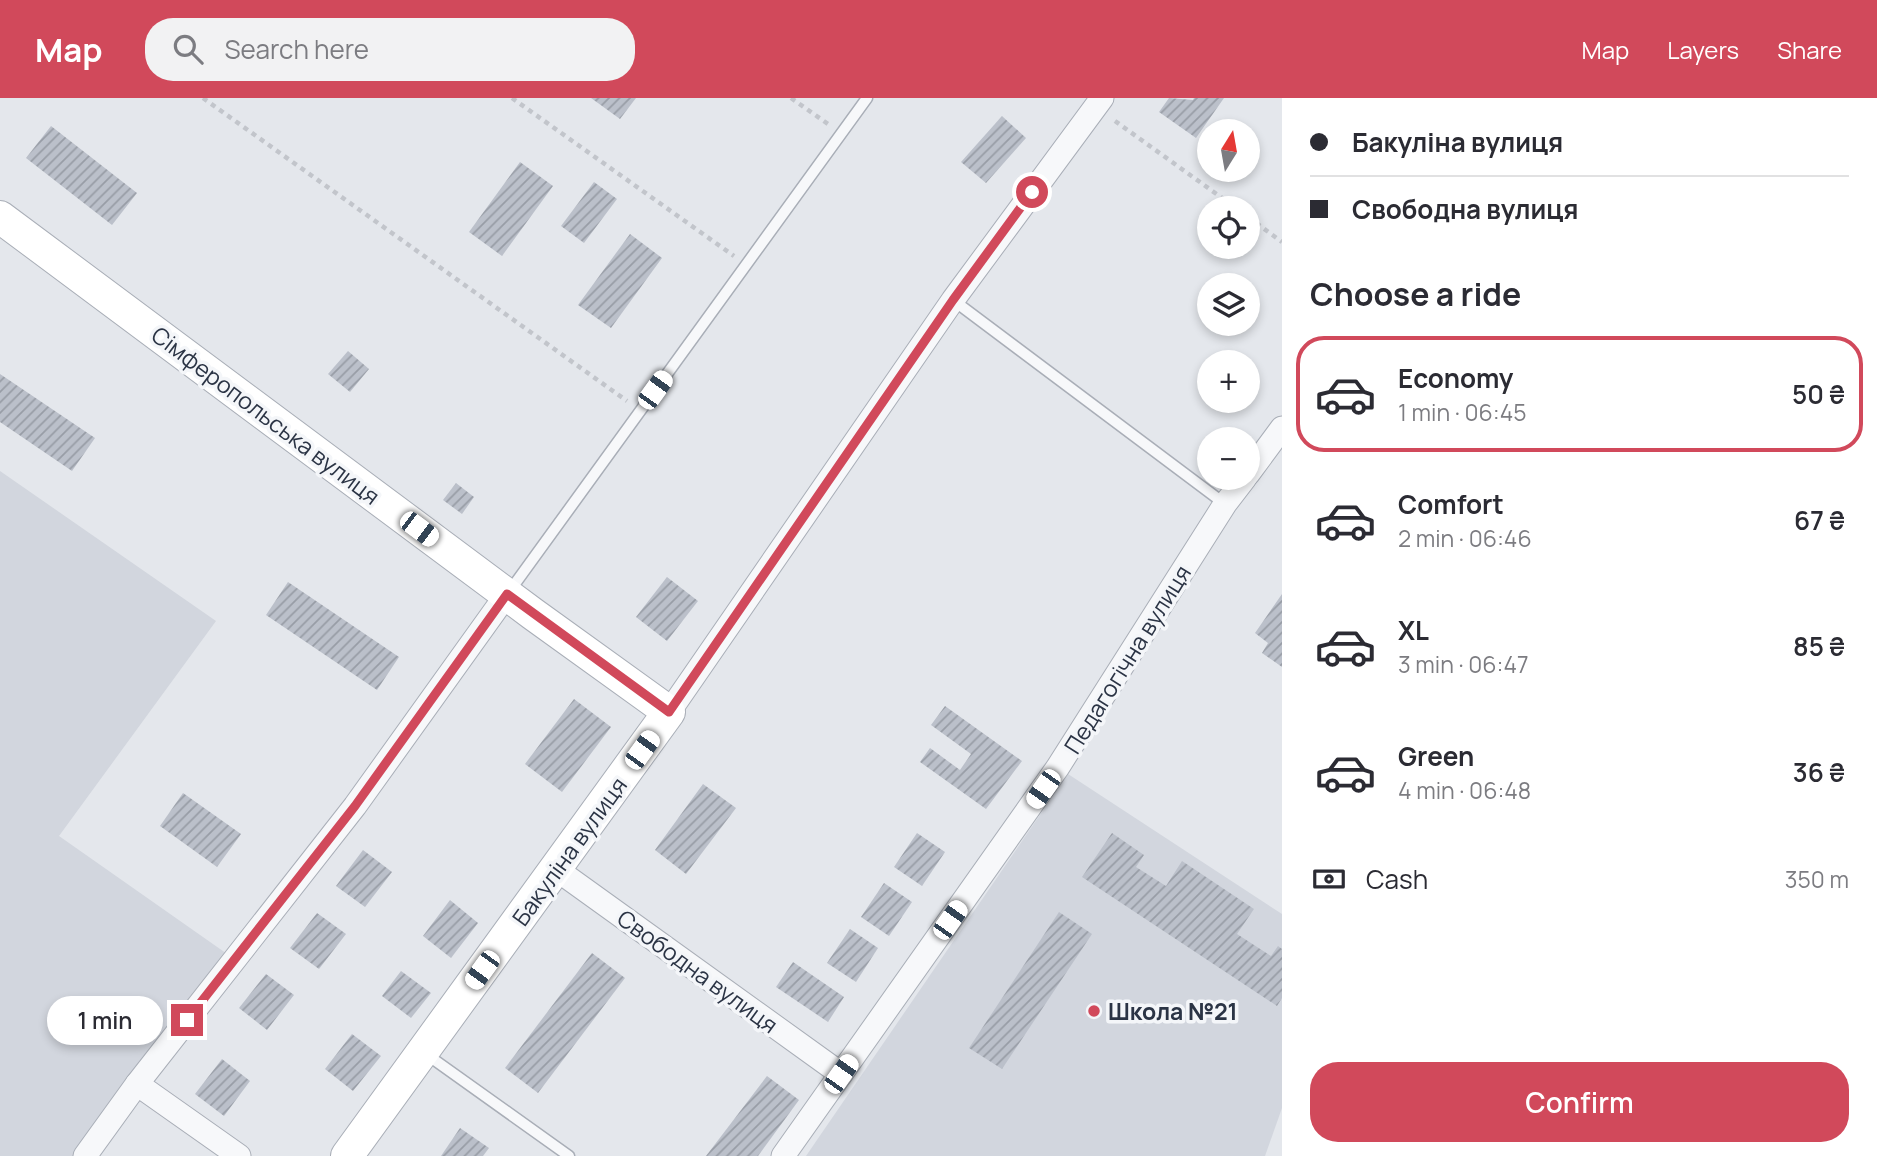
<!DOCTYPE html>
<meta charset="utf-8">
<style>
:root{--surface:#fff;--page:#f2f2f3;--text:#2b2b33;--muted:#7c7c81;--line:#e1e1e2;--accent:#d1495b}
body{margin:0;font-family:Manrope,sans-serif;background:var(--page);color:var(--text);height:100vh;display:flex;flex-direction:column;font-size:26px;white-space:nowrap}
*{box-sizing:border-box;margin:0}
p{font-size:23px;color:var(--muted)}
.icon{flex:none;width:38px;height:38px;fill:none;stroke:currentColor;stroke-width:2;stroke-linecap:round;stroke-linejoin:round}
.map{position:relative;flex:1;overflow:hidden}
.sheet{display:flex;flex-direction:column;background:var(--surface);width:595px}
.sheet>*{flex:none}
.hud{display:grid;align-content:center;height:154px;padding:0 28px;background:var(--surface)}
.needle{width:46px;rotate:11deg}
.fabs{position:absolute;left:1197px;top:21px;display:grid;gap:14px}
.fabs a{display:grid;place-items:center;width:63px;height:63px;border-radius:50%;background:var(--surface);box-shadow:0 4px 10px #0003;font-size:35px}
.end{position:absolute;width:32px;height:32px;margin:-16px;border:9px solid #d1495b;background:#fff;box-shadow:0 0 0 4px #fff}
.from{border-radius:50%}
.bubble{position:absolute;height:49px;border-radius:24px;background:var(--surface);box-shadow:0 4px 10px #0003;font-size:23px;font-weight:600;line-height:49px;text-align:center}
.car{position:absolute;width:21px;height:42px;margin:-21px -10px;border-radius:9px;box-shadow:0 0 5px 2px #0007;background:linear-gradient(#fff 24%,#345 0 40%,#fff 0 76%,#345 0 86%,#fff 0)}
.hud b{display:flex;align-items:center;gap:24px;height:66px;font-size:26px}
.hud b+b{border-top:2px solid var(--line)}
.hud i{width:18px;height:18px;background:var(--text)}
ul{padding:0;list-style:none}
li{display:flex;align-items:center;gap:21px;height:116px;margin:0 14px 10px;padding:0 14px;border:4px solid transparent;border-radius:28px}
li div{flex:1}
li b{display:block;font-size:26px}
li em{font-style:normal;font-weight:600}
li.selected{border-color:var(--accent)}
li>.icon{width:63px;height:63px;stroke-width:1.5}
h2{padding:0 28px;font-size:32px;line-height:84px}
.pay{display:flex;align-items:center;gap:18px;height:77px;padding:0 28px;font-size:26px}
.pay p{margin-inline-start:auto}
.cta{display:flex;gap:14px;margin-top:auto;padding:14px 28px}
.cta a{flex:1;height:80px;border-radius:28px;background:var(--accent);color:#fff;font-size:28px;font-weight:600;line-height:80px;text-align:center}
header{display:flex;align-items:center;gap:42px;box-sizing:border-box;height:98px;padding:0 35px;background:var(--accent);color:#fff}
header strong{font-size:33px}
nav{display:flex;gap:38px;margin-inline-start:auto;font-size:24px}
.search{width:490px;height:63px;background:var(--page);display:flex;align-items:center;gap:18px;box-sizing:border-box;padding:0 24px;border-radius:28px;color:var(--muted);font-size:26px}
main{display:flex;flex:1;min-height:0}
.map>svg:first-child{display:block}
.built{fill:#d2d6de}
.building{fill:url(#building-hatch)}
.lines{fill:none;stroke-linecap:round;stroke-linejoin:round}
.lane-casing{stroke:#a9aeb7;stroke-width:13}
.street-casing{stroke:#a9aeb7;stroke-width:25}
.secondary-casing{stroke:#a9aeb7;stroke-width:34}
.path{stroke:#c2c5cb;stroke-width:4.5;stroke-dasharray:5 5;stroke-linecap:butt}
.lane{stroke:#f7f8fa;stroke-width:10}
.street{stroke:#f7f8fa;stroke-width:23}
.secondary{stroke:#fff;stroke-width:32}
.route{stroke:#d1495b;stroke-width:9}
.poi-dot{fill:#d1495b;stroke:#f4f6f9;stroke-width:2.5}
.labels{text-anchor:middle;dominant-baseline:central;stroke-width:7;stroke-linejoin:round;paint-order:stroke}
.street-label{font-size:23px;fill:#2b3445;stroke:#f4f6f9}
.poi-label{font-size:23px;font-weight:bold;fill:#2b3445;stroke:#f4f6f9;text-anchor:start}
</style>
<header>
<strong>Map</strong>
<div class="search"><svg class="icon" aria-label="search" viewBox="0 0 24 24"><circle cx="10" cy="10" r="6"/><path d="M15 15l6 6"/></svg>Search here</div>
<nav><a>Map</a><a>Layers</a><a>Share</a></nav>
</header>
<main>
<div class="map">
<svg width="1282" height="1058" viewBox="0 0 1282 1058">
<defs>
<pattern id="building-hatch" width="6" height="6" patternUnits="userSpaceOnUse" patternTransform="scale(1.75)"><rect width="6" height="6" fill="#bbc0ca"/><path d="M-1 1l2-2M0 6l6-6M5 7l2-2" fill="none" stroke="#989da6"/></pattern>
</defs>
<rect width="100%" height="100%" fill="#e4e7ec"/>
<g class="built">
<polygon points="0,373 216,523 59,738 230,858 84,1058 0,1058"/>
<polygon points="1068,676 1282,816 1282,1010 1265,1058 806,1058"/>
</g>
<g class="building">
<polygon points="591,0 636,0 620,21"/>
<polygon points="1169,0 1193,2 1194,0 1224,0 1196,40 1159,14"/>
<polygon points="1002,18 1026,40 986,85 961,64"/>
<polygon points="51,28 137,95 112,127 26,60"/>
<polygon points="520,64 553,88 502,158 469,134"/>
<polygon points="594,84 617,101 584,145 561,128"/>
<polygon points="630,136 662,160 611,230 578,207"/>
<polygon points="348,253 369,271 350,294 328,276"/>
<polygon points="0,276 95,340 72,373 0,324"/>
<polygon points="456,385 474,399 462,416 443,402"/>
<polygon points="667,479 698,503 667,543 636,519"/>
<polygon points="288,484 399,559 377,592 266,517"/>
<polygon points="1282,496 1282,569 1262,555 1268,545 1255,535"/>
<polygon points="574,601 611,629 562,694 525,666"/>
<polygon points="945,608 1022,663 986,711 920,664 930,650 960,672 971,656 931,627"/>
<polygon points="703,686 736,710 686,776 655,752"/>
<polygon points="183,695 241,736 217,769 160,728"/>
<polygon points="917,735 945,754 922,788 894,769"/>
<polygon points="1112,735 1144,757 1136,769 1166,788 1182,763 1254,811 1237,836 1271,858 1278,848 1282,851 1282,900 1277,908 1082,779"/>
<polygon points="363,752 392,774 365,809 336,788"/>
<polygon points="884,785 912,804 889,838 861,819"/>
<polygon points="450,802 478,825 451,860 423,838"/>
<polygon points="1059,814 1092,836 1002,971 969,950"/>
<polygon points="317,815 346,836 319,871 290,850"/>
<polygon points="850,831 878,850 856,884 827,865"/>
<polygon points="592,855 625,880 538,995 505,970"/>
<polygon points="793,864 844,899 828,924 776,889"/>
<polygon points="401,873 431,895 411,920 382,898"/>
<polygon points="266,876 294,897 267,932 239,910"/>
<polygon points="352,936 381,958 353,993 325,971"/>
<polygon points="222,961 250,983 224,1018 195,996"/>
<polygon points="767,978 799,1002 758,1058 706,1058"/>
<polygon points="460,1030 489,1050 483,1058 441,1058"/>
</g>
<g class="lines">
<defs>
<g id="lane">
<polyline points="953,202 1225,406"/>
<polyline points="509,494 867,0"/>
<polyline points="426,956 569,1058"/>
</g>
<g id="street">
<polyline points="1248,376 1282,330"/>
<polyline points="669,614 953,202 1102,0"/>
<polyline points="556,771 841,976"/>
<polyline points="137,986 239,1058"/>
<polyline points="85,1058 137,986 355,708 507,496"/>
<polyline points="783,1058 1058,669 1225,406 1245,380"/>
</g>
<polyline id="secondary" points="0,119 533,516 669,614 347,1058"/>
</defs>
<use href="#lane" class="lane-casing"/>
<use href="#street" class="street-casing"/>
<use href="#secondary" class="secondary-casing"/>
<g class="path">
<polyline points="203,0 627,303"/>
<polyline points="512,0 734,158"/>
<polyline points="791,0 828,26"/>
<polyline points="1115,23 1236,110"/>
<polyline points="1248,119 1282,144"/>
</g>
<use href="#lane" class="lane"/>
<use href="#street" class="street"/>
<use href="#secondary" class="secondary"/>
</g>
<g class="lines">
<polyline class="route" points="187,922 355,708 507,496 669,614 953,202 1032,94"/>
</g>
<circle class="poi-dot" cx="1094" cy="913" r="7"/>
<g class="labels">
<g class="street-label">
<text transform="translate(266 317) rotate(37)">Сімферопольська вулиця</text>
<text transform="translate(1127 561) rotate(-58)">Педагогічна вулиця</text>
<text transform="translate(569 753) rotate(-54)">Бакуліна вулиця</text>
<text transform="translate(698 873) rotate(36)">Свободна вулиця</text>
</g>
<g class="poi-label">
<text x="1108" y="913">Школа №21</text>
</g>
</g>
</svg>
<div class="fabs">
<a><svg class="needle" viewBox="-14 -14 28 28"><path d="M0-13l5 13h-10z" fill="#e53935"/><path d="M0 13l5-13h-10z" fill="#7c7c81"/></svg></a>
<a><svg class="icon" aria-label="locate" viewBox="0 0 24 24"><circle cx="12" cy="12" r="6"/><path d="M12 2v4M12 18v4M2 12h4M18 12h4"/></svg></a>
<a><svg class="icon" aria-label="layers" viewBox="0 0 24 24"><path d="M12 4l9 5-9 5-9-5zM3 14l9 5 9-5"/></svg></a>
<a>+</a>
<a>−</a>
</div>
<i class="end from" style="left:1032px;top:94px"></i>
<i class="end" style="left:187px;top:922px"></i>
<div class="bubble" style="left:47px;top:898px;width:116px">1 min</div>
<i class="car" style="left:655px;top:292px;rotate:36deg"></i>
<i class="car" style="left:419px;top:431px;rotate:127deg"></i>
<i class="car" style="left:642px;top:652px;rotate:36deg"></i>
<i class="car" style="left:1043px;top:691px;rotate:215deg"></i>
<i class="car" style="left:950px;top:822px;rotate:35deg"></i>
<i class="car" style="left:482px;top:872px;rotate:216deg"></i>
<i class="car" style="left:841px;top:976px;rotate:35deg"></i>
</div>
<section class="sheet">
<div class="hud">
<b><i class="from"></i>Бакуліна вулиця</b>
<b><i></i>Свободна вулиця</b>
</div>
<h2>Choose a ride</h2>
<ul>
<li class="selected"><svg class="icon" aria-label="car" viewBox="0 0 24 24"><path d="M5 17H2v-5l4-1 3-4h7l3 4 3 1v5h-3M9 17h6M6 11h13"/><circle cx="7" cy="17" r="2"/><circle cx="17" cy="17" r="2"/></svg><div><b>Economy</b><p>1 min · 06:45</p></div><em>50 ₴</em></li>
<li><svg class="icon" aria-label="car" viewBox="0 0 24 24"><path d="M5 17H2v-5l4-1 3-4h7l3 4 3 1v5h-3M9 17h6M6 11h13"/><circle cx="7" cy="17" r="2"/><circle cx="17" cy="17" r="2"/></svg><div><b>Comfort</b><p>2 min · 06:46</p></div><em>67 ₴</em></li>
<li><svg class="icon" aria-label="car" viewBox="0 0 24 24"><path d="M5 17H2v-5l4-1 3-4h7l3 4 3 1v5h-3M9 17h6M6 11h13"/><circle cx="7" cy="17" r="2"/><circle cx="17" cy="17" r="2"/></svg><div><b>XL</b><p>3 min · 06:47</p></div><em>85 ₴</em></li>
<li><svg class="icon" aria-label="car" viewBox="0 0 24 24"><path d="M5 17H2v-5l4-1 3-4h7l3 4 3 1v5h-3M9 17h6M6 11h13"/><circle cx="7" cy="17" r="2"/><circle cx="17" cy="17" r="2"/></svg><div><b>Green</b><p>4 min · 06:48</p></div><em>36 ₴</em></li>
</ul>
<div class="pay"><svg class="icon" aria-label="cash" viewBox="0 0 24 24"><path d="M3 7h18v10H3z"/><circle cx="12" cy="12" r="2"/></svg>Cash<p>350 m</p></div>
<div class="cta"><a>Confirm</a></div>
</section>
</main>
